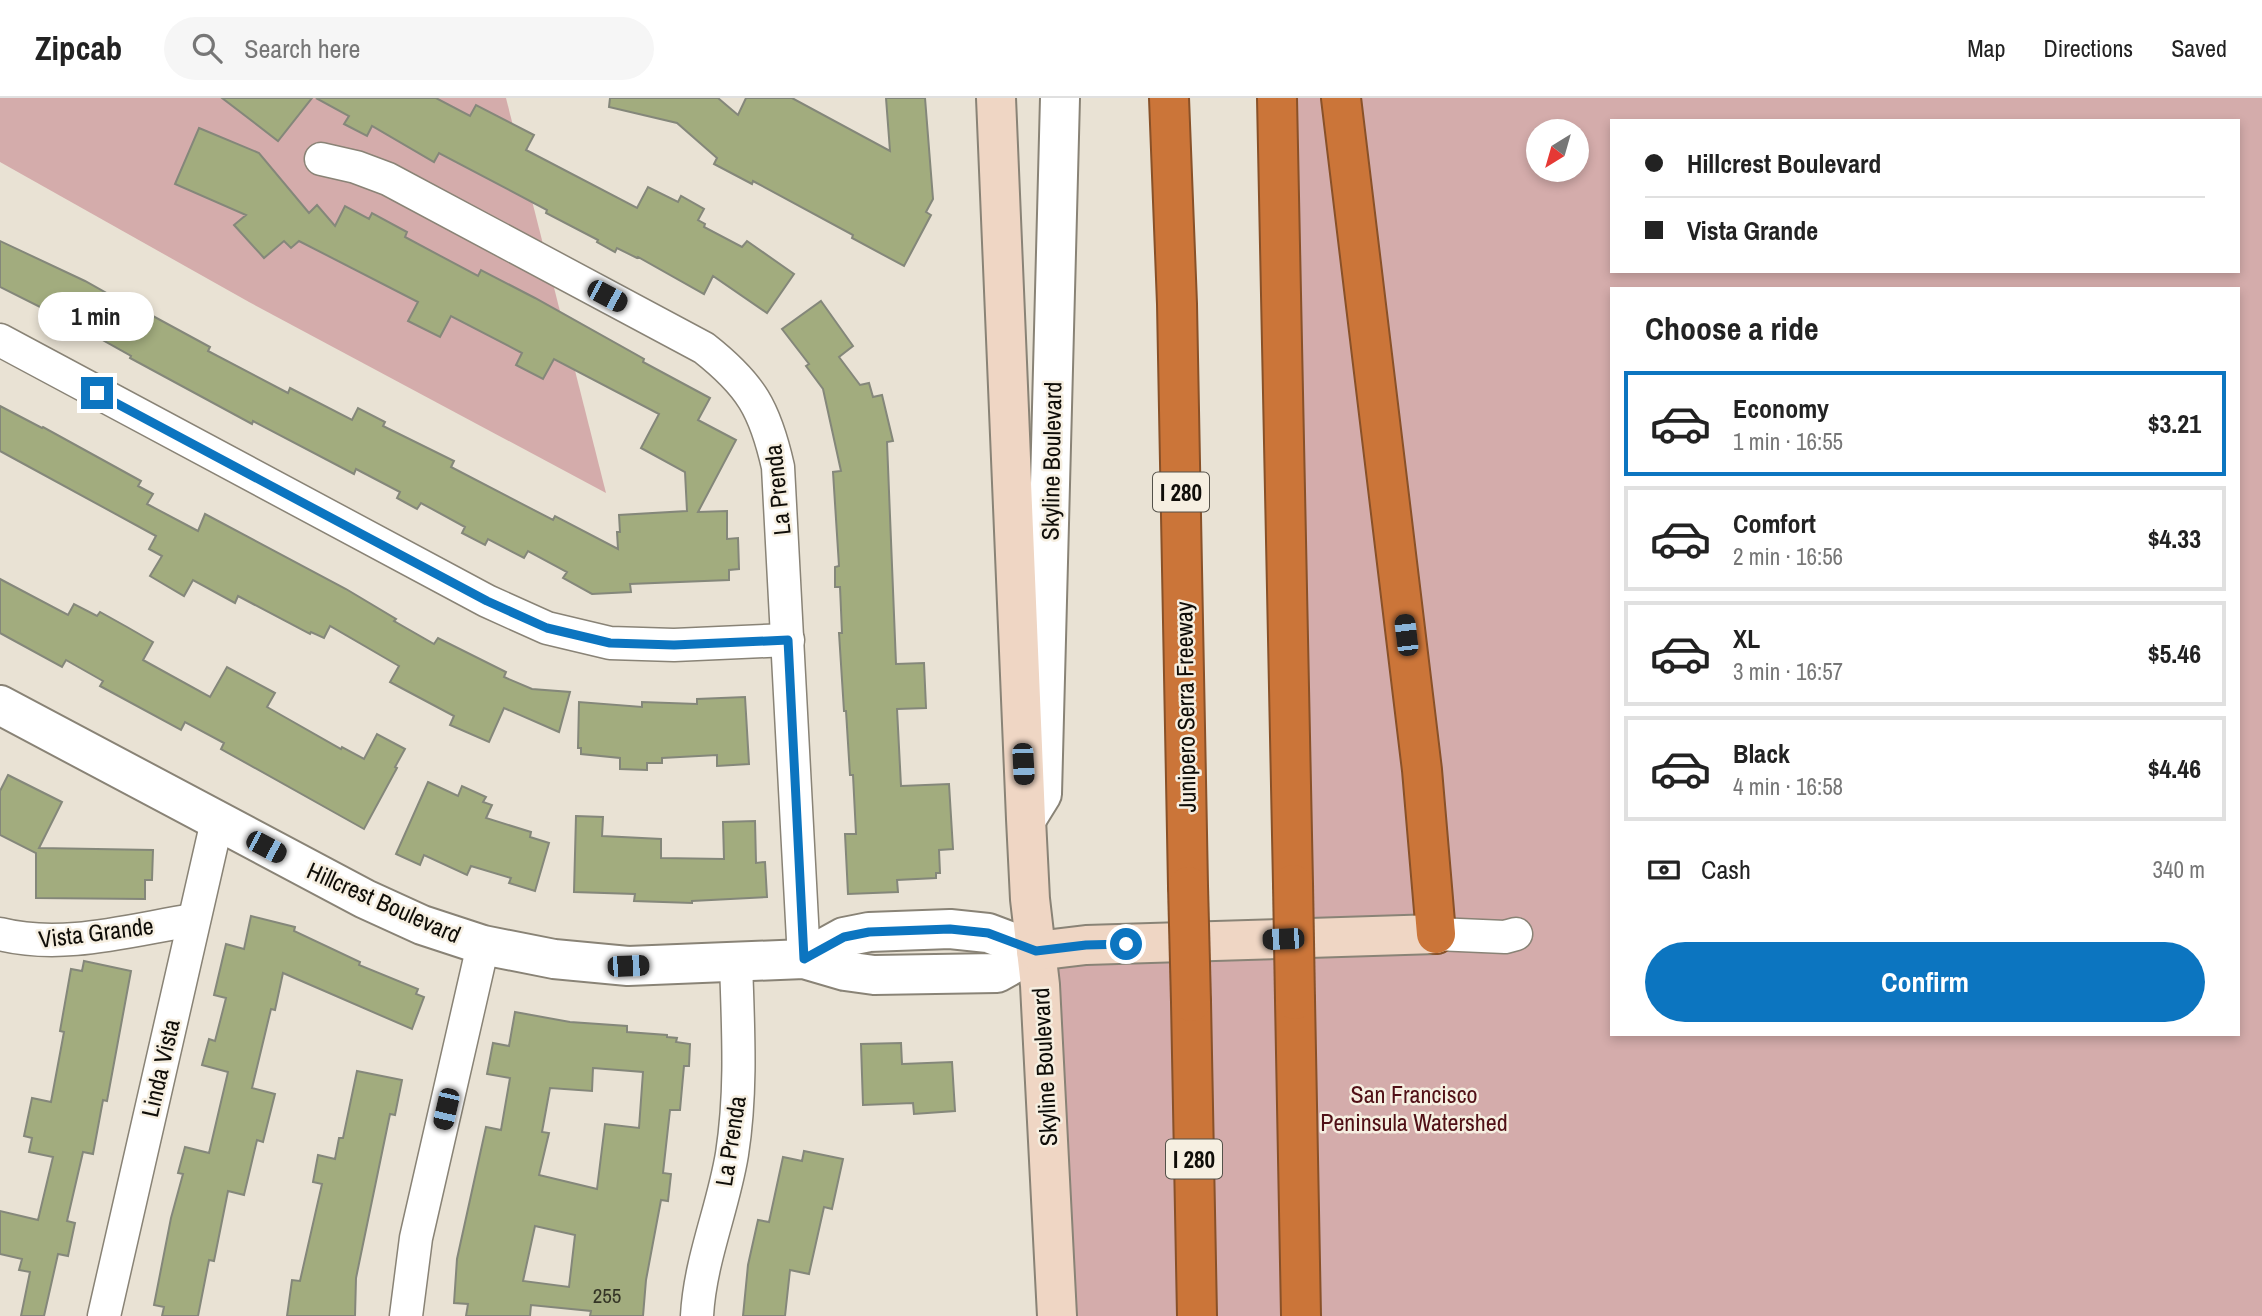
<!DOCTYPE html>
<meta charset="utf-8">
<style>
:root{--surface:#fff;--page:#f6f6f6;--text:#222;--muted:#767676;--line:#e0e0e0;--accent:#0c75c0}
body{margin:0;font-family:"Archivo Narrow",sans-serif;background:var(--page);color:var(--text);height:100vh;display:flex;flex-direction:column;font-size:26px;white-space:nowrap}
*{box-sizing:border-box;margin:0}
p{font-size:23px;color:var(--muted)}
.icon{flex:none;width:38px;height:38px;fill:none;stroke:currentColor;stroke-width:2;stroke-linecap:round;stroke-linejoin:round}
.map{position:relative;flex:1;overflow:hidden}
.sheet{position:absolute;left:1610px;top:189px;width:630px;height:749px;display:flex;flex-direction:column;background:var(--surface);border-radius:0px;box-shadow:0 4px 10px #0003}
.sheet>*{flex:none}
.top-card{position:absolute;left:1610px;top:21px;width:630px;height:154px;border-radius:0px;box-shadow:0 4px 10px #0003;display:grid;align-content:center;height:154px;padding:0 35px;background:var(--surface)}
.needle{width:46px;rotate:217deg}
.tools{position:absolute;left:1526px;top:21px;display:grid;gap:14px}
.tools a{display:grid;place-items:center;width:63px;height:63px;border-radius:50%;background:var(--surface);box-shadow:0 4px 10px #0003;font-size:35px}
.end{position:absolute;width:32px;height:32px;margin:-16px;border:9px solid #0c75c0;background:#fff;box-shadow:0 0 0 4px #fff}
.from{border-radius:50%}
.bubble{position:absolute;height:49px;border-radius:24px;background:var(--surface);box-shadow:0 4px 10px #0003;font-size:23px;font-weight:700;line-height:49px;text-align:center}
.car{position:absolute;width:21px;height:42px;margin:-21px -10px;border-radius:9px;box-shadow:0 0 5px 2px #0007;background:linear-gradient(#222 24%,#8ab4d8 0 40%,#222 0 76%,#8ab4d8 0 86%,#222 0)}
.top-card b{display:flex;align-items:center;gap:24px;height:66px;font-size:26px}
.top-card b+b{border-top:2px solid var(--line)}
.top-card i{width:18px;height:18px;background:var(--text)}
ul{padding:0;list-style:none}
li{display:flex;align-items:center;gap:21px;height:105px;margin:0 14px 10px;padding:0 21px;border:4px solid var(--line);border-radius:0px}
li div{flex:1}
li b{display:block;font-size:26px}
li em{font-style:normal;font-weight:700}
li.selected{border-color:var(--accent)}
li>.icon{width:63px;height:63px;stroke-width:1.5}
h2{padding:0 35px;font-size:32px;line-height:84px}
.pay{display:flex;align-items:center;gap:18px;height:77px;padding:0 35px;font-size:26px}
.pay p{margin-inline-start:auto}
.cta{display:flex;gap:14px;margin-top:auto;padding:14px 35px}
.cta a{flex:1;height:80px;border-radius:42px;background:var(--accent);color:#fff;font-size:28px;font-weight:700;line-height:80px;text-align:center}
header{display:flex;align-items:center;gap:42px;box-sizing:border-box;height:98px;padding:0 35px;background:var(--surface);border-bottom:2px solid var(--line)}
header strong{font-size:33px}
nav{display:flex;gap:38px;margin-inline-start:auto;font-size:24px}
.search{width:490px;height:63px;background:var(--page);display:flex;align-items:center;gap:18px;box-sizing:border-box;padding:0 24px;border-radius:38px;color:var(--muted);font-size:26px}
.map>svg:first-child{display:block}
.green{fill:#d4acab;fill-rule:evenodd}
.building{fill:#a2ac7e;stroke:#84877a;stroke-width:2;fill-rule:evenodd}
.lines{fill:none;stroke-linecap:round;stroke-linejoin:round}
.minor-casing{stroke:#898376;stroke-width:35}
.tertiary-casing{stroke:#898376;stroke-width:42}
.secondary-casing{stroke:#898376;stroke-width:42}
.motorway-casing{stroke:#895128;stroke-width:42}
.minor{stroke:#fff;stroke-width:32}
.tertiary{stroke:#fff;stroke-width:38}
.secondary{stroke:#efd6c4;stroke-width:38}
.motorway{stroke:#cb7539;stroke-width:38}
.motorway-bridge-casing{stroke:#895128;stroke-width:42;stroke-linecap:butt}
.motorway-bridge{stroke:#cb7539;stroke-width:38}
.route{stroke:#0c75c0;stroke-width:9}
.labels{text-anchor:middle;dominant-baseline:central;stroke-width:5;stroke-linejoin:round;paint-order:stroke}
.number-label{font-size:21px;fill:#343526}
.shield{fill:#f6efe1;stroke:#545149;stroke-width:2}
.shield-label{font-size:23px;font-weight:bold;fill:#0f0d08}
.street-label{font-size:24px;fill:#0f0d08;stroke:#f6efe1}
.park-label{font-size:24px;fill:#500f16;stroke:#f6efe1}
</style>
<header>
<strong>Zipcab</strong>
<div class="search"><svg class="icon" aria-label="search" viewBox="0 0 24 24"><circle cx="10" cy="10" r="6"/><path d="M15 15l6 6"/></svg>Search here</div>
<nav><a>Map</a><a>Directions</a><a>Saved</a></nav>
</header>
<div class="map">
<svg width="2262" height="1218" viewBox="0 0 2262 1218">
<rect width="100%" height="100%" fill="#e9e2d4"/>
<g class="green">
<polygon points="0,0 506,0 606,395 249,204 0,64"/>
<path d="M 1277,0 L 2262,0 L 2262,1218 L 1054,1218 L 1032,846 L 1293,841 ZM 1612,23 L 2238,23 L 2238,173 L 1612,173 ZM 1538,33 L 1577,33 L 1577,72 L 1538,72 ZM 1612,191 L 2238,191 L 2238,936 L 1612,936 Z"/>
</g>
<g class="building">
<polygon points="222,0 312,0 278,43"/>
<polygon points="316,0 436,0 470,18 476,7 534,37 526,52 637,110 648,89 678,104 681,98 704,111 698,122 705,126 704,129 742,149 747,143 794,176 767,215 713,178 704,196 638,159 637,160 617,150 615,154 597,144 598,142 546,115 547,112 439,55 434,64 372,28 367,38 344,26 349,18"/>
<polygon points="610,0 718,0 738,17 746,0 792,0 890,53 886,0 925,0 933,101 926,114 931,117 904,168 852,140 853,137 753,83 752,86 714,66 717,60 677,25 609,9"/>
<polygon points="199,30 259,55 309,115 317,107 335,128 345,108 369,121 372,115 407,134 405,139 478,178 481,172 535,200 644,261 643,264 710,300 698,322 736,342 698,414 727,413 727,441 738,440 739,471 729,472 729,482 630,486 631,494 592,496 563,480 567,474 528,453 524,460 488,441 485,447 462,435 465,429 421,405 417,411 397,400 400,394 356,371 354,376 253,323 252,326 130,260 131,258 72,225 0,189 0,143 85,183 151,220 153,218 210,249 208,253 288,295 290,290 352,322 358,310 385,324 383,328 454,363 451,369 553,422 555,418 618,451 617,434 620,434 619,417 687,413 685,374 641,350 659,316 554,261 543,281 516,267 522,255 451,218 440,239 408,223 418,204 299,143 291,150 284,143 264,160 234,127 246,117 175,86"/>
<polygon points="821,203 853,248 839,259 860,287 869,285 873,299 882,297 893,343 887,344 896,566 924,565 926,610 897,611 901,688 949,686 953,751 939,752 940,775 936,775 936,780 897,782 898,794 848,796 845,736 856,736 853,677 850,677 846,613 844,613 839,535 842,535 840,489 835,489 835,469 839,468 833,374 841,373 823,291 806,268 809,266 782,231"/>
<polygon points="0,308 42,330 43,329 141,383 138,388 153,396 147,406 198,433 205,416 346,491 396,521 394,523 434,546 438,540 506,574 504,579 532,591 570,594 559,634 504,610 489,644 450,627 454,618 390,584 399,568 330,528 324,540 311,534 310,536 238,498 235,505 193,482 184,498 150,478 162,458 149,451 156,438 0,353"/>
<polygon points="0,481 68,517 74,506 97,518 100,514 127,529 153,544 143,562 210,599 227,569 275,595 267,609 341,651 342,649 364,661 377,636 405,651 395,669 397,670 364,731 221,651 224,645 185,624 181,632 100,588 103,583 66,562 62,569 0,535"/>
<polygon points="745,599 749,666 717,668 717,657 662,660 662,665 647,665 647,672 620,671 620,660 581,656 581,650 578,650 579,604 642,609 642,604 697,606 697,601"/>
<polygon points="8,677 62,704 39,750 153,752 152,782 145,782 145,801 36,800 36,755 0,737 0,693"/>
<polygon points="428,684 458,698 462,688 486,699 483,704 492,707 486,720 531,734 530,739 549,745 535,793 509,785 511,780 471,768 467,777 424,757 420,767 396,756"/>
<polygon points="576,718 603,719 602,738 661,741 661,760 724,761 723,724 755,723 756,765 765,764 767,799 692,803 692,805 634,803 635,796 574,794"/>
<polygon points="251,818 295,829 294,833 360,864 359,867 418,891 416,896 424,899 412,931 283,875 275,912 271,911 252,990 275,996 263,1044 257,1042 244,1097 228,1093 214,1163 209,1162 198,1218 162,1218 164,1209 154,1207 171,1120 183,1076 178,1075 185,1049 209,1055 228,974 202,967 209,941 215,943 226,900 214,897 226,846 244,851"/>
<polygon points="84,863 131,873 107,1003 103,1002 93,1056 83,1054 67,1123 75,1125 68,1158 58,1156 44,1218 21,1218 30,1174 19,1172 22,1161 0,1156 0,1113 38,1122 53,1059 29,1054 32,1040 24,1038 32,1000 51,1004 64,934 60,933 71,871 82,873"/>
<path d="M 515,914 L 570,924 L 627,928 L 627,934 L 667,937 L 667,939 L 677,940 L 676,944 L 690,946 L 689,968 L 684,968 L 680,1012 L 670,1012 L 663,1075 L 671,1076 L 668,1103 L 661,1102 L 646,1182 L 643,1218 L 590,1218 L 591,1213 L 531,1207 L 530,1218 L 466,1218 L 468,1206 L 454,1205 L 457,1161 L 486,1029 L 501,1032 L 510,980 L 487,976 L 493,945 L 509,948 ZM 593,970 L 643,974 L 639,1030 L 605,1026 L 597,1091 L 539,1077 L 549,1035 L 542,1034 L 550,990 L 592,993 ZM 535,1128 L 575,1137 L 569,1189 L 523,1183 Z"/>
<polygon points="901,945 902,966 952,964 955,1013 914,1016 913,1005 863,1007 861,946"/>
<polygon points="357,973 402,982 395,1017 390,1016 356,1180 355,1218 287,1218 292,1182 300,1183 322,1086 313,1084 318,1057 335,1061 339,1040 343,1040"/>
<polygon points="804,1053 843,1061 832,1111 824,1109 809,1176 790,1172 785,1218 743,1218 748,1167 758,1122 769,1124 783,1059 802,1063"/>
</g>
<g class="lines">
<defs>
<g id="minor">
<path d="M 321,61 L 356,69 L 388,81 L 704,250 C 751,287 765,311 778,369 L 804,861"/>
<polyline points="0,242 487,503 547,530 610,545 674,547 788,542"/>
<path d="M 0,836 C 63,852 130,832 193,822"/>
<polyline points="1436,836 1505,839 1516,836"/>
<polyline points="104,1218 217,723"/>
<polyline points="406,1218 416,1140 483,847"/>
<path d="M 697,1218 C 700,1162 723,1111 732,1056 C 742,992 738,929 736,864"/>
</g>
<g id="tertiary">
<polyline points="0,607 365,801 422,827 483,847 554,861 628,868 804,861 845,873 874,877 997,875 1036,853"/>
<polyline points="1029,717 1042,696 1060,0"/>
<polyline points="804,861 844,839 869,834 950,831 988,835 1036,853"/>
</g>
<g id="secondary">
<polyline points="996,0 1026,721 1030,801 1040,887 1057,1218"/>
<polyline points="1036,853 1086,847 1436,836"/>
</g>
<g id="motorway">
<polyline points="1169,0 1177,206 1188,788"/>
<polyline points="1277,0 1293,786"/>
<polyline points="1341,0 1422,672 1436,836"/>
<polyline points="1295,902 1301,1218"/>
<polyline points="1191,904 1197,1218"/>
</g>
</defs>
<use href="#minor" class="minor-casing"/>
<use href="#tertiary" class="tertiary-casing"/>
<use href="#secondary" class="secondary-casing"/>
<use href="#motorway" class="motorway-casing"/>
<use href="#minor" class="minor"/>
<use href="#tertiary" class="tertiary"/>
<use href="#secondary" class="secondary"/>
<use href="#motorway" class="motorway"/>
<defs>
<g id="motorway-bridge">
<polyline points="1293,786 1295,902"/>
<polyline points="1188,788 1191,904"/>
</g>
</defs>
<use href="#motorway-bridge" class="motorway-bridge-casing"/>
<use href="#motorway-bridge" class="motorway-bridge"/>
</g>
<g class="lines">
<polyline class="route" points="97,295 487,503 547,530 610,545 674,547 788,542 804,861 844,839 869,834 950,831 988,835 1036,853 1086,847 1126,846"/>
</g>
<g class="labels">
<g class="number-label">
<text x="607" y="1197">255</text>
</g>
<g class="shield">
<rect x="1153" y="374.5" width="56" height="39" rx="5"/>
<rect x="1166" y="1041.5" width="56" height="39" rx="5"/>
</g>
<g class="shield-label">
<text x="1181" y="394">I 280</text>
<text x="1194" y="1061">I 280</text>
</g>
<g class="street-label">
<text transform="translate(1051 363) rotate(-89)">Skyline Boulevard</text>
<text transform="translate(777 392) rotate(-96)">La Prenda</text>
<text transform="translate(1185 609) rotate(-91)">Junipero Serra Freeway</text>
<text transform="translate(384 804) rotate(24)">Hillcrest Boulevard</text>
<text transform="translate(96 834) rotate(-7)">Vista Grande</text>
<text transform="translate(1044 969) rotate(-93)">Skyline Boulevard</text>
<text transform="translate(160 970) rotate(-77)">Linda Vista</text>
<text transform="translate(730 1043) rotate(-81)">La Prenda</text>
</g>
<g class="park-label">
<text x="1414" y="996">San Francisco<tspan x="1414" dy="28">Peninsula Watershed</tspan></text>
</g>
</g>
</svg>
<div class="tools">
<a><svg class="needle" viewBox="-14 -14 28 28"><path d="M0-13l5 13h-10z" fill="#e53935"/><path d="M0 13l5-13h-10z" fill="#767676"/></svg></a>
</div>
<i class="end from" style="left:1126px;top:846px"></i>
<i class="end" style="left:97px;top:295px"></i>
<div class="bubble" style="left:38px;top:194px;width:116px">1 min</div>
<i class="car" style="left:607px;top:198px;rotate:118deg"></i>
<i class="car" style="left:1406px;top:537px;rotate:353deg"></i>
<i class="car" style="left:1023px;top:666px;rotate:177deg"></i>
<i class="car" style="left:266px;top:749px;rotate:118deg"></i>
<i class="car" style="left:1283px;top:841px;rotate:268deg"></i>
<i class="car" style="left:628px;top:868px;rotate:88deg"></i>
<i class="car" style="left:446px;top:1011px;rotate:193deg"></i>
<div class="top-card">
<b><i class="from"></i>Hillcrest Boulevard</b>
<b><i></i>Vista Grande</b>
</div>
<section class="sheet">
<h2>Choose a ride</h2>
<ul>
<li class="selected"><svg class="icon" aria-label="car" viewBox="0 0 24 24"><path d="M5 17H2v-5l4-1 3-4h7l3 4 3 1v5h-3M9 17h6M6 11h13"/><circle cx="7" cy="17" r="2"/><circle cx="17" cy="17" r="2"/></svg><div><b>Economy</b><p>1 min · 16:55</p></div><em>$3.21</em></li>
<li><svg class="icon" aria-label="car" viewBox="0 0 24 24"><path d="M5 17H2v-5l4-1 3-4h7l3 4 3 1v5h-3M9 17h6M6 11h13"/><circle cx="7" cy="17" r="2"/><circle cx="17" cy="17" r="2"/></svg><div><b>Comfort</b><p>2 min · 16:56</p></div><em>$4.33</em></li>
<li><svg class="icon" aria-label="car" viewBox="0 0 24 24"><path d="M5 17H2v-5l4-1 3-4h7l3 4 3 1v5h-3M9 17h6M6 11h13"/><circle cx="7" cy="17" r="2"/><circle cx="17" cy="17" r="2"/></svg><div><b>XL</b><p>3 min · 16:57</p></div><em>$5.46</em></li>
<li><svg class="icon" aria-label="car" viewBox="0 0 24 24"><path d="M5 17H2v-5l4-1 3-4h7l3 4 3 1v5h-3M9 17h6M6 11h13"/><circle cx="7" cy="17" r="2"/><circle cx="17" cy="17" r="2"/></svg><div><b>Black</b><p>4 min · 16:58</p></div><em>$4.46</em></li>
</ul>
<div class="pay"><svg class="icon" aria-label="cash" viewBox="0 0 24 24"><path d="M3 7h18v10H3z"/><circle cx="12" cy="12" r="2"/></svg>Cash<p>340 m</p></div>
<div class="cta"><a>Confirm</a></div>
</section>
</div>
